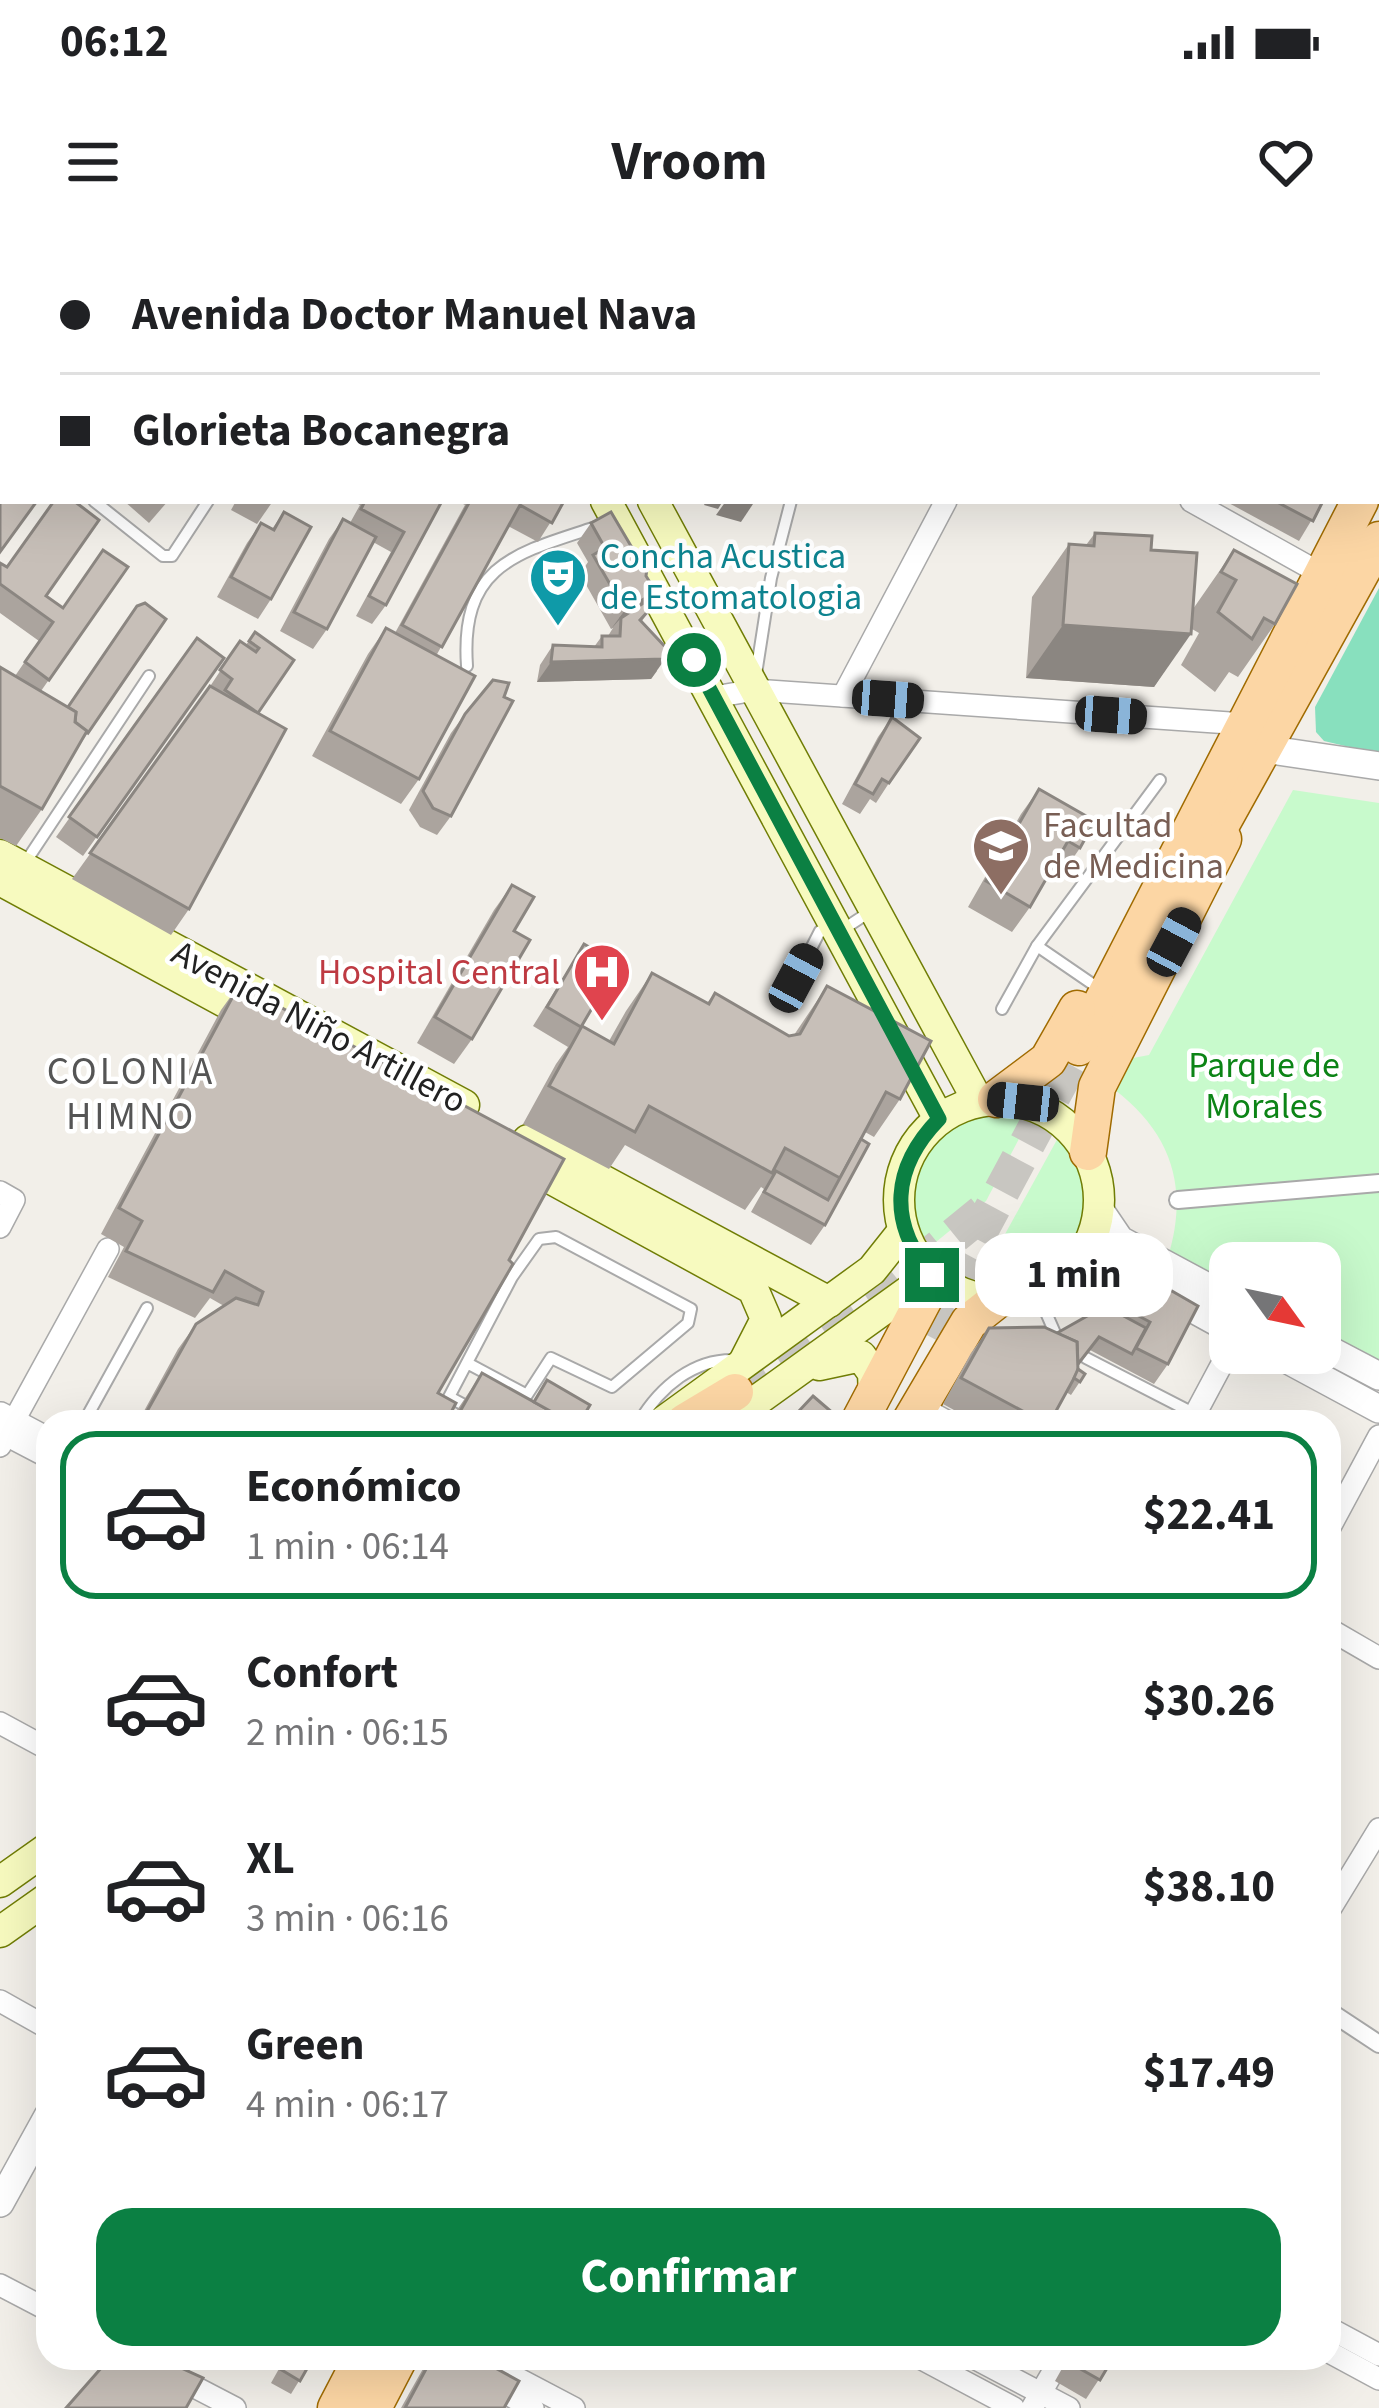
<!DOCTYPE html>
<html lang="es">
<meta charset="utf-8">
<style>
:root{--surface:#fff;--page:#f6f6f6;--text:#202124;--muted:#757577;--line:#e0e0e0;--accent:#0b8043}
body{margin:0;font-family:"Source Sans 3",sans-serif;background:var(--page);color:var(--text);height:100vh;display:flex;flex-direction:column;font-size:45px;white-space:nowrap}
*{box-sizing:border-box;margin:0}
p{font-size:39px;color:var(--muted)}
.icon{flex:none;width:66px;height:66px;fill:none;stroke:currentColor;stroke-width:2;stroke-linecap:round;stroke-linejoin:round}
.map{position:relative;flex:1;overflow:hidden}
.panel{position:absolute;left:36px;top:1170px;width:1305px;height:960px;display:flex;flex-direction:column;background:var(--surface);border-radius:36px;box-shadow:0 12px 48px #0002}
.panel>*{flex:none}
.guide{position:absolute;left:0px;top:0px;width:1380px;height:264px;box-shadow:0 12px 48px #0002;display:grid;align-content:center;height:264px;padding:0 60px;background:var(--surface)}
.needle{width:78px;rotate:123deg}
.tools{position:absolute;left:1209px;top:1002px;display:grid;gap:24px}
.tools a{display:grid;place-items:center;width:132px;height:132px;border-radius:24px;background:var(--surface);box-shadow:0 12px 48px #0002;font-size:60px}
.end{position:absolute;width:54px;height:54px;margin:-27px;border:15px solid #0b8043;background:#fff;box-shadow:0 0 0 6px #fff}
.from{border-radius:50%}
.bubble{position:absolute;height:84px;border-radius:36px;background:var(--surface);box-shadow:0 12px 48px #0002;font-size:39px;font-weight:700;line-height:84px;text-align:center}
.car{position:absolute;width:36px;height:72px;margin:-36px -18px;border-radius:15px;box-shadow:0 0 9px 3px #0007;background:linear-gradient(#222 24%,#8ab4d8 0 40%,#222 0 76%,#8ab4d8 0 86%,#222 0)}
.guide b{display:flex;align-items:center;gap:42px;height:114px;font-size:45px}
.guide b+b{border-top:3px solid var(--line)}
.guide i{width:30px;height:30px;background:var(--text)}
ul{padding:21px 0 0;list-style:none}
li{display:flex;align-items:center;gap:36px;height:168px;margin:0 24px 18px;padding:0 36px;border:6px solid transparent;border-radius:36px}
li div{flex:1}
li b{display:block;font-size:45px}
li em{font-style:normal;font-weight:700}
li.selected{border-color:var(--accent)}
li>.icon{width:108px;height:108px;stroke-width:1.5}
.action{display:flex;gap:24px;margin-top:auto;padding:24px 60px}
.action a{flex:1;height:138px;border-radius:36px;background:var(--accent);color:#fff;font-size:48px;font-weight:700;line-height:138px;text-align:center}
.status{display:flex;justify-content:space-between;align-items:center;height:84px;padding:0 60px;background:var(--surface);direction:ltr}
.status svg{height:33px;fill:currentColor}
header{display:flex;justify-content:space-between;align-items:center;height:156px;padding:0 60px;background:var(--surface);font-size:54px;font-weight:700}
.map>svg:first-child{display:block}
.park{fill:#c8facc}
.pitch{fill:#88e0be}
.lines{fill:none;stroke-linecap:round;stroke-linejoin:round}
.primary-tunnel{stroke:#c8c6c1;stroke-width:36;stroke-dasharray:36 18;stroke-linecap:butt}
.service-casing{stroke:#a9a9a9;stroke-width:14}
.pedestrian-casing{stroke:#a9a9a9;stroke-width:20}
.minor-casing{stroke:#a9a9a9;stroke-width:24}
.tertiary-casing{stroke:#a9a9a9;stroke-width:30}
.secondary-casing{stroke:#707d05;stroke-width:33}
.primary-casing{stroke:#a06b00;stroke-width:39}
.service{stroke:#fff;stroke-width:10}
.pedestrian{stroke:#fff;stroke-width:16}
.minor{stroke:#fff;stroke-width:21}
.tertiary{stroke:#fff;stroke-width:27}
.secondary{stroke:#f7fabf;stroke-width:30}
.primary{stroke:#fcd6a4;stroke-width:36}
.wall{fill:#aba49e}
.shaded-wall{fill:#8b8681}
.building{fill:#c7bfb8;stroke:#8b8681;stroke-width:3}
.route{stroke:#0b8043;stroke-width:15}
.labels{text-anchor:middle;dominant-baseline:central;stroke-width:9;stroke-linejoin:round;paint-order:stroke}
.culture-label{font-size:36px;fill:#0d838f;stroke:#fff;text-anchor:start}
.education-label{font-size:36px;fill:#785e54;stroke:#fff;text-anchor:start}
.health-label{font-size:36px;fill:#be3a42;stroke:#fff;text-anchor:end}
.street-label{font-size:36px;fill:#222;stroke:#fff}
.park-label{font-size:36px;fill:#0c8416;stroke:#fff}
.neighbourhood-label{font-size:39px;letter-spacing:3px;fill:#555;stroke:#fff}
</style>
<div class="status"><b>06:12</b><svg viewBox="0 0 49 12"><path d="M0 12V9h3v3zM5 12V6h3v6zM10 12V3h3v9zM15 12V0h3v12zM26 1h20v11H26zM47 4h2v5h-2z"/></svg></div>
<header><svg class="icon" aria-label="menu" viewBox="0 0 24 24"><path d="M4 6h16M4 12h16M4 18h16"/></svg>Vroom<svg class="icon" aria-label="heart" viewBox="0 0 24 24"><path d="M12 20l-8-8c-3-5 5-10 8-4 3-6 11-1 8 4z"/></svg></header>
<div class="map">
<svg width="1379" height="2168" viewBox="0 0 1379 2168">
<rect width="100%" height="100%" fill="#f2efe9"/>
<g class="park">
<path d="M 1293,550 L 1379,563 L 1379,1126 L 1320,1095 L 1320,1023 L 1230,1023 L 1230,1049 L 1168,1017 C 1189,948 1172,894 1115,850 L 1133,818 L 1149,815 Z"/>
<path d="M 981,870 L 1021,872 L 1030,878 L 986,961 L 925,1011 C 892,953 918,893 981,870 Z"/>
<path d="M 1059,896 C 1073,905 1079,919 1082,935 C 1097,1003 1051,1063 977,1045 Z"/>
</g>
<polygon class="pitch" points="1379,348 1379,514 1324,501 1316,492 1315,467"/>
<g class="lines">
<g class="primary-tunnel">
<polyline points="925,1094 1079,807"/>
<polyline points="735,1152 897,1042 983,972"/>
</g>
<defs>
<g id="service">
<polyline points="1376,0 1379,2"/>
<polyline points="1364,3 1366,0"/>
<polyline points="1377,41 1379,42"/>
<polyline points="0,190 3,187"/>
<polyline points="0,217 3,213"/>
<polyline points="94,261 163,316 172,316 208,261"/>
<path d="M 467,426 C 460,325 516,313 596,287"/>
<polyline points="756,434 771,338 791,261"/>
<polyline points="25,623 149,436"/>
<polyline points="1037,706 1160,540"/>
<polyline points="796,738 820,691 839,692 871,671"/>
<polyline points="1002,769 1037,706 1091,743"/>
<polyline points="1037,1052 1058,1100"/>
<polyline points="1086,1118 1195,1174"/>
<polyline points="467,1123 527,1155 551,1118 612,1147 688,1083 691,1069 556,997 539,999 512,1037 449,1157 496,1182"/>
<polyline points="84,1182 147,1068"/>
<path d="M 639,1182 C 660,1147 694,1118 736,1120"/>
</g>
<g id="pedestrian">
<polyline points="1178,960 1379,943"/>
<polyline points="1329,1771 1379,1804"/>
</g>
<g id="minor">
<polyline points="732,0 734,3"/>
<polyline points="1199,0 1204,3"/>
<polyline points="752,3 759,0"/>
<polyline points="1085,3 1087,0"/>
<polyline points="1377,96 1379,97"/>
<polyline points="1191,261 1327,337"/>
<polyline points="843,456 946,261"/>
<polyline points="714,457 755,450 1244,484"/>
<polyline points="0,952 14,960 0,987"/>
<polyline points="919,1166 948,1182"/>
<polyline points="1,1173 48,1198"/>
<polyline points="1191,1182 1230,1109"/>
<polyline points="0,1192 48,1217"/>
<polyline points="0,1206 108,1009"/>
<polyline points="1329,1289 1379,1196"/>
<polyline points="1329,1389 1379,1418"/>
<polyline points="0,1483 48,1509"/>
<polyline points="1329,1671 1379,1589"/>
<polyline points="0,1761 48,1788"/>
<polyline points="0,2045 48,2070"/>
<polyline points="1329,2088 1379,2115"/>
<polyline points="1329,2112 1379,2139"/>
<polyline points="139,2118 235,2168"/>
<polyline points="479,2118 574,2168"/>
<polyline points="920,2118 1014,2168"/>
<polyline points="974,2118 1069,2168"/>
<polyline points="490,2145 533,2168"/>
<polyline points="1032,2168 1061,2118"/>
</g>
<g id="tertiary">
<polyline points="1264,509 1379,526"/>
<polyline points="1099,969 1120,1000 1230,1059"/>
<path d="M 1070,1032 C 1128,1026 1180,1063 1230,1089"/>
<polyline points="1320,1105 1379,1136"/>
<polyline points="1275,1113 1379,1169"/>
<polyline points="0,1963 48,1876"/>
</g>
<g id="secondary">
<polyline points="463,0 465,3"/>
<polyline points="507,0 508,3"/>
<polyline points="606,261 939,879"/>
<polyline points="653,261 978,861"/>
<polyline points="0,615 464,865"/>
<polyline points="0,640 258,780"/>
<circle cx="999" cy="960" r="100"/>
<polyline points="528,900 829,1062"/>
<polyline points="517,920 753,1049 766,1079 745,1120"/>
<polyline points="819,1125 861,1116 873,1133 874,1156"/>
<polyline points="663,1182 872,1030 903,991"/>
<polyline points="727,1182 931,1035"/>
<polyline points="0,1642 48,1608"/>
<polyline points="0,1692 48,1658"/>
</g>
<g id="primary">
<polyline points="1377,228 1379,224"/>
<polyline points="1203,617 1379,300"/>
<polyline points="1079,807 1360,261"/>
<polyline points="996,859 1048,820 1077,769"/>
<polyline points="1088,912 1097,847 1223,599"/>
<polyline points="685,1182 735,1152"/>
<polyline points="859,1182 935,1038"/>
<polyline points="910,1182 969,1082 997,1060"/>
<polyline points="336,2168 362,2118"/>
<polyline points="373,2168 399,2118"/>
</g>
</defs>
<use href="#service" class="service-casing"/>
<use href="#pedestrian" class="pedestrian-casing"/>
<use href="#minor" class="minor-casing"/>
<use href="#tertiary" class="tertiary-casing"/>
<use href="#secondary" class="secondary-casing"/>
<use href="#primary" class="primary-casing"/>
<use href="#service" class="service"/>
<use href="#pedestrian" class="pedestrian"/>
<use href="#minor" class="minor"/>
<use href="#tertiary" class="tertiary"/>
<use href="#secondary" class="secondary"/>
<use href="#primary" class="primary"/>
</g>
<g class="wall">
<polygon points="0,0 3,3 3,71 0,68"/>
<polygon points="77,0 100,0 97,3 80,3"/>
<polygon points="1295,0 1320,0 1318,3 1301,3"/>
<polygon points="124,261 168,261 149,283"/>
<polygon points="236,261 273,261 257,284 231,270"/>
<polygon points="352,261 442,261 386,365 372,384 356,376 391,312 373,302 327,389 313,409 280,391 329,299 343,279 350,283 360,265"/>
<polygon points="457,261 564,261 538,302 508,286 436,416 419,539 401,564 312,516 368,414 386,388 395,393 465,265"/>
<polygon points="1225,261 1323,261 1299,301"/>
<polygon points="284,272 271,359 258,379 217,357 247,303 261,283 272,289"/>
<polygon points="591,283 646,336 656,352 647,364 651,368 642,381 657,431 651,439 537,442 540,425 553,405 594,407 602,396 608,396 613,388 611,389 580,334 588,322 577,303"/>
<polygon points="1095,293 1151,310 1193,369 1234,310 1275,384 1238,437 1229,432 1215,452 1181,425 1199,393 1192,389 1154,447 1026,438 1032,357 1069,304 1086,305"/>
<polygon points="0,323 63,368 128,327 41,451 68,467 166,379 74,513 42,569 16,606 0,598 0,427 15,436 39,401 0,373"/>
<polygon points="255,392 294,420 258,473 189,669 171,695 72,639 207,451 240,401 246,405"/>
<polygon points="197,398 224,418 83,616 56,597"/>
<polygon points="465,474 451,576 437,595 420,587 409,570 451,493"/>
<polygon points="892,477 889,543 876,563 870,559 860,574 842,564 878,497"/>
<polygon points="1039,549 1080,608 1062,634 1052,628 1030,667 1012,692 968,667 1021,574"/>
<polygon points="512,645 472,799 454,824 417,803 494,670"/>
<polygon points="584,704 582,786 609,801 626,771 652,733 707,763 715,753 789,796 794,795 827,746 900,859 874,897 865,892 825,985 811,1005 751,972 764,949 761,947 745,970 625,905 609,929 523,884 556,824 568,807 533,786"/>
<polygon points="239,745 438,1153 446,1182 138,1182 178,1109 196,1084 224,1066 210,1058 195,1078 108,1037 124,1007 101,994 221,770"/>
<polygon points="1139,1032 1168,1124 1154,1144 1090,1110 1078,1126 1078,1129 1085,1134 1071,1155 1066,1152 1050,1182 976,1182 943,1164 971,1113 989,1088 1057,1093 1105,1066 1127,1035"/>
<polygon points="482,1133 533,1162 547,1140 580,1182 449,1182"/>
<polygon points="797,1173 834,1174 828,1182 791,1182"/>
<polygon points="285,2118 313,2118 291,2154 271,2143"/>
<polygon points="429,2118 477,2118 504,2168 401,2168"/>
<polygon points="1068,2118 1113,2118 1086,2159 1055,2141"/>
</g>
<g class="shaded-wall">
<polygon points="706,261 723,261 718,269 704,265"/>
<polygon points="726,261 755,261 741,282 716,275"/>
<polygon points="656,352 642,372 621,378 611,389 625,370"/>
<polygon points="1063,385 1191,394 1154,447 1026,438"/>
<polygon points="670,412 651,439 537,442 551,422"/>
</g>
<g class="building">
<polygon points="0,0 51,0 54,3 3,3 3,38 0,35"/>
<polygon points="111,0 187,0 184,3 111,3"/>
<polygon points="255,0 354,0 351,3 252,3"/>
<polygon points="391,0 418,0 417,3 389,3"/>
<polygon points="428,0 458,0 463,3 427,3"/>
<polygon points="3,88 3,111 0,114 0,90"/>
<polygon points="3,259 3,261 37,261 0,312 0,263"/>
<polygon points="54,261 74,261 99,280 46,356 63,368 103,310 128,327 49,440 25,422 53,382 0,344 0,323 7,327"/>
<polygon points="365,261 442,261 386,365 369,356 404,292 361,269"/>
<polygon points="470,261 564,261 552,283 520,265 442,407 402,385"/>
<polygon points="1275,261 1323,261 1313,281"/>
<polygon points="284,272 311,287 271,359 231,337 261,283 274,290"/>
<polygon points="611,272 631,306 648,321 646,336 656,352 625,370 593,315 605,308 591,283"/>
<polygon points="343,279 376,297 327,389 294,372"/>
<polygon points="1095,293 1152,296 1151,310 1197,313 1191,394 1063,385 1069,304 1094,306"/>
<polygon points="1234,310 1297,344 1275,384 1264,378 1252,399 1218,372 1236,340 1221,332"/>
<polygon points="645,362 651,368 640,380 670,412 664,419 551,422 553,405 602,407 602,396 620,396 621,378"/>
<polygon points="145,363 166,379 88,493 75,482 76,472 68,467 137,366"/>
<polygon points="386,388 475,436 419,539 330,491"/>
<polygon points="255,392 294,420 258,473 225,450 232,439 220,430 240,401 256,412 259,408 249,401"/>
<polygon points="197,398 224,418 97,597 69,577"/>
<polygon points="0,427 76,472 75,482 87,491 42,569 0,546"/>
<polygon points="493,440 509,443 504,457 513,461 451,576 433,568 423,551 465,474"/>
<polygon points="210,446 286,489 189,669 90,613"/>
<polygon points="892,477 920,498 889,543 882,539 873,554 855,544"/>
<polygon points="1039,549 1095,581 1080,608 1068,601 1030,667 986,641"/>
<polygon points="512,645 534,657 514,691 530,700 472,799 435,777"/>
<polygon points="584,704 618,724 581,787 547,767"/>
<polygon points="652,733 709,764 715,753 789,796 800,794 827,746 931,801 900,859 886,852 840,938 785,908 772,933 649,866 635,892 549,846 582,786 614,804"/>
<polygon points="239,745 564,919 509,1020 513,1024 438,1153 456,1163 446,1182 141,1182 196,1084 236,1058 258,1065 263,1052 225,1031 213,1052 126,1011 142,981 119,968"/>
<polygon points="861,899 869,904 825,985 764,952 776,931 828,960"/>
<polygon points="1139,1032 1198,1066 1168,1124 1136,1108 1150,1082 1109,1060 1127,1035"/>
<polygon points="1105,1066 1146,1088 1132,1114 1099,1097 1078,1124 1077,1102 1057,1093"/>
<polygon points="1044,1087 1077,1102 1078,1131 1050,1182 1043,1182 961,1138 989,1088"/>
<polygon points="1078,1129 1085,1134 1080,1142 1074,1138"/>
<polygon points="482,1133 561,1177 557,1182 454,1182"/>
<polygon points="547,1140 590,1165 580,1182 566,1182 560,1179 561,1177 534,1162"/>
<polygon points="813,1156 834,1174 824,1182 808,1182 797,1173"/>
<polygon points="110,2118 159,2118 203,2138 186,2168 66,2168"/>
<polygon points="286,2118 313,2118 300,2141 280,2129"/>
<polygon points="432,2118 477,2118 519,2141 504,2168 405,2168"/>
<polygon points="1070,2118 1113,2118 1100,2140 1068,2122"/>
</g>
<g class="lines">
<path class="route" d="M 694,420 L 939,879 C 892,927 887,983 932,1035"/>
</g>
<defs>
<symbol id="theatre-pin" viewBox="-11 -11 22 30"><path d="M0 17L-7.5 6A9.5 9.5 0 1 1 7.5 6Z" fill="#0f9aa8" stroke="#fff"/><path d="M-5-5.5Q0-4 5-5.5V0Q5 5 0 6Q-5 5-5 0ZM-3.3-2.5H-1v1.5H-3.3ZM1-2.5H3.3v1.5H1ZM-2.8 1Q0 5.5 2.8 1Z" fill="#fff"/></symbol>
<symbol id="university-pin" viewBox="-11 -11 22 30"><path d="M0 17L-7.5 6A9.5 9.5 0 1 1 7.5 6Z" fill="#8d6e63" stroke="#fff"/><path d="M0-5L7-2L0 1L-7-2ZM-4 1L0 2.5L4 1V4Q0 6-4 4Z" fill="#fff"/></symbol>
<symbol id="hospital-pin" viewBox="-11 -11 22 30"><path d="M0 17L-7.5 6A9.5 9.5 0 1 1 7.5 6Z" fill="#e0444e" stroke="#fff"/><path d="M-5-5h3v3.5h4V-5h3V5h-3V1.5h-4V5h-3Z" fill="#fff"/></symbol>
</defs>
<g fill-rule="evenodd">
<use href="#theatre-pin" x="525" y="304" width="66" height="90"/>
<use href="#university-pin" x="968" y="573" width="66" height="90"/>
<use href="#hospital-pin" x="569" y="699" width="66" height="90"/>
</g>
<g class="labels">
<g class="culture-label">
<text x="600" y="316">Concha Acustica<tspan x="600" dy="41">de Estomatologia</tspan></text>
</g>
<g class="education-label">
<text x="1043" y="585">Facultad<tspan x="1043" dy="41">de Medicina</tspan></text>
</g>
<g class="health-label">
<text x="560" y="732">Hospital Central</text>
</g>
<g class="street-label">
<text transform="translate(319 787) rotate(28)">Avenida Niño Artillero</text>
</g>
<g class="park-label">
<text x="1264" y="825">Parque de<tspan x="1264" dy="41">Morales</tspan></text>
</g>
<g class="neighbourhood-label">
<text x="131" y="832">COLONIA<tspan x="131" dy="45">HIMNO</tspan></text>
</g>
</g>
</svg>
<div class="tools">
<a><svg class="needle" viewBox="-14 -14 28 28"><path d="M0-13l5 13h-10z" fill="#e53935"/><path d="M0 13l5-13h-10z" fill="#757577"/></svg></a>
</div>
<i class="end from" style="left:694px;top:420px"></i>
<i class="end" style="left:932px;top:1035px"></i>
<div class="bubble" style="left:975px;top:993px;width:198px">1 min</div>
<i class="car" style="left:888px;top:459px;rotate:94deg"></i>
<i class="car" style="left:1111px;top:475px;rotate:94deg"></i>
<i class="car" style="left:1174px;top:702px;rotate:28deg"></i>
<i class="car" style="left:796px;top:738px;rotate:28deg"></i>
<i class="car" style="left:1023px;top:862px;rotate:276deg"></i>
<div class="guide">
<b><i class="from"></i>Avenida Doctor Manuel Nava</b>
<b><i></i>Glorieta Bocanegra</b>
</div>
<section class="panel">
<ul>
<li class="selected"><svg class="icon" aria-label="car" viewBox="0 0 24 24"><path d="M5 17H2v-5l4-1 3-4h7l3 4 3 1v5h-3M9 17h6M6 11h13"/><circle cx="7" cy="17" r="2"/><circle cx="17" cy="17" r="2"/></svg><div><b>Económico</b><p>1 min · 06:14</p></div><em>$22.41</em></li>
<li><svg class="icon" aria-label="car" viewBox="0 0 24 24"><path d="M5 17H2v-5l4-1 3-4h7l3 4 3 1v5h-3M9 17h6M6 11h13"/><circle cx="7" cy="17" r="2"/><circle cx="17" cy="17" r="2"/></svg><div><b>Confort</b><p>2 min · 06:15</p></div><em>$30.26</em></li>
<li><svg class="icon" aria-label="car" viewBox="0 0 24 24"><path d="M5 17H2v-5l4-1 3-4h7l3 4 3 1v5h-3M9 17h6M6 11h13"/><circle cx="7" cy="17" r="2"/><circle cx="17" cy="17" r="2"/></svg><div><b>XL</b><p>3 min · 06:16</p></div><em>$38.10</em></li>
<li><svg class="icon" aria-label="car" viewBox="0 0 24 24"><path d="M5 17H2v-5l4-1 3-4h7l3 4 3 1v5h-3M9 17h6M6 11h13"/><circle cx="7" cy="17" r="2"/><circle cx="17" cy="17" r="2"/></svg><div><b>Green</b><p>4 min · 06:17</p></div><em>$17.49</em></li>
</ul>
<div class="action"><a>Confirmar</a></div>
</section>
</div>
